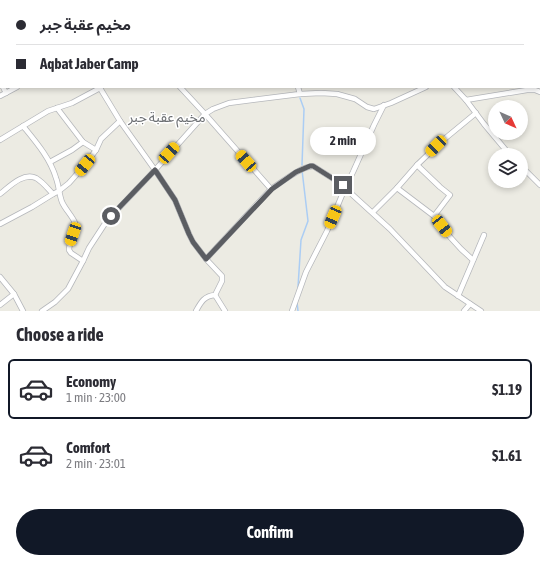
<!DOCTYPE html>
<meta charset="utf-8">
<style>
:root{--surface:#fff;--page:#f2f2f3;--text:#2b2b33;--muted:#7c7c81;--line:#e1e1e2;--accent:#111827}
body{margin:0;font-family:"Asap Condensed","Noto Sans Arabic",sans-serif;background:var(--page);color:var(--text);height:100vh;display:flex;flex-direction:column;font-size:15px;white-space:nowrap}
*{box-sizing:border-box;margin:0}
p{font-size:13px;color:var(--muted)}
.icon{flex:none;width:22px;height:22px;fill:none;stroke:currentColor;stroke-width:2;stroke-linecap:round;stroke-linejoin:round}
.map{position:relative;height:311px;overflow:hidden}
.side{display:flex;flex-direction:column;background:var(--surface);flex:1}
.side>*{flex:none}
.guide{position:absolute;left:0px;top:0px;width:540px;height:88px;box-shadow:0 2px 6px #0003;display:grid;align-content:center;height:88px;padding:0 16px;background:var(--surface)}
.needle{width:26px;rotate:134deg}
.controls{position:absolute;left:488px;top:100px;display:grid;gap:8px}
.controls a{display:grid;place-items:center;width:40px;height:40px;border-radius:50%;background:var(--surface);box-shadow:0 2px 6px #0003;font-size:20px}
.end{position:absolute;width:18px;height:18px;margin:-9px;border:5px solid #5b5d62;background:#fff;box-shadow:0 0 0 2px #fff}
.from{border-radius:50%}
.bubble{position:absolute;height:28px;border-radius:14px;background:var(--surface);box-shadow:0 2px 6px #0003;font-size:13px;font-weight:700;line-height:28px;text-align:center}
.car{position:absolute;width:12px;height:24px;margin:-12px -6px;border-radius:5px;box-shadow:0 0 3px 1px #0007;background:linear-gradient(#f5c518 24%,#345 0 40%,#f5c518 0 76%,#345 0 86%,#f5c518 0)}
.guide b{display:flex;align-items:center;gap:14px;height:38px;font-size:15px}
.guide b+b{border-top:1px solid var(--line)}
.guide i{width:10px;height:10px;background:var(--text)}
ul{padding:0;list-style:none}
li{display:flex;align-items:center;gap:12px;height:60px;margin:0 8px 6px;padding:0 8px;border:2px solid transparent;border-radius:6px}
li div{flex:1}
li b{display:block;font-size:15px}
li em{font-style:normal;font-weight:700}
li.on{border-color:var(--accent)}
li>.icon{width:36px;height:36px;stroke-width:1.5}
h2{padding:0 16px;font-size:18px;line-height:48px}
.primary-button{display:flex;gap:8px;margin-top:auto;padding:8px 16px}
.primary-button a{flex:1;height:46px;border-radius:24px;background:var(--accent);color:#fff;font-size:16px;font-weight:700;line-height:46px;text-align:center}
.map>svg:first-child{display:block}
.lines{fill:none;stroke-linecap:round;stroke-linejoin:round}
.stream{stroke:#abcdf4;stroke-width:1.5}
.street-casing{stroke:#b5b7bb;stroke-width:6}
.street{stroke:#fff;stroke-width:4.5}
.route{stroke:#5b5d62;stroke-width:5}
.labels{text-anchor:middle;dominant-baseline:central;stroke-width:3;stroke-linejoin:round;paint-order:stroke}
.quarter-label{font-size:14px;fill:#6c6f73;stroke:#fff}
</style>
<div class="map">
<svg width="540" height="311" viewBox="0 0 540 311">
<rect width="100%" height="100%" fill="#ecebe3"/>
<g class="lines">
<g class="stream">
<polyline points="309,1 311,0"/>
<polyline points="300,98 304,109 302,165"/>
<polyline points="298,287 301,240 308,221 302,170"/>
<polyline points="297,302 298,311"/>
</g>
<defs>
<g id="street">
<polyline points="362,0 363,1"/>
<polyline points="411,0 412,1"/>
<polyline points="77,1 77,0"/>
<polyline points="160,1 162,0"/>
<polyline points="216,1 216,0"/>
<polyline points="350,1 351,0"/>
<polyline points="405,1 406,0"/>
<polyline points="503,1 504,0"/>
<polyline points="539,41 540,41"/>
<polyline points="0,46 1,45"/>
<polyline points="0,82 1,84"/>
<polyline points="3,87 6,93"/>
<polyline points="101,87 100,88 120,121 155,170 205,114 213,109 229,103 300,94 298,87"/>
<path d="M 180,87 L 205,114 L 271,189 C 284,181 298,168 313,166 L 343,185 L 345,188 L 327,231 L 306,272 L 292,311"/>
<polyline points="454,87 466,100 527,90 535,90 540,92"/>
<polyline points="300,94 321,93 337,94 355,99 367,107 374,109 391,103 426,87"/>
<polyline points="0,96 17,87"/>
<polyline points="466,100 484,124 510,155"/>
<polyline points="384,105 374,125 353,172 345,188 390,229 445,287 481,311"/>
<polyline points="57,108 83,142 96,150"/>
<path d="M 23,126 C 36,142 50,158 56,178 C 59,186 59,194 62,202 C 65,209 73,217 75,223 C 76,232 69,241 69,250 L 71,253 L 83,261"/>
<polyline points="0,140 48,111 72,103 100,88 99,87"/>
<polyline points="50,162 72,150 83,142"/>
<polyline points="417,165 440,187 450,195 434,216"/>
<polyline points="521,166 540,185"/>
<polyline points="397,188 434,216 450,237 461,249 473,260"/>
<path d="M 0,194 C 9,187 23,172 36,178 C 43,182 48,189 53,194"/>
<polyline points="373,212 397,188 418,164 442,141 476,113"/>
<polyline points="0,224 32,207 53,194 59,191 69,183 85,165 96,150 101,139 120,121"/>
<polyline points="206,259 271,189"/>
<polyline points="0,277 14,294 23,311"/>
<polyline points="215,295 225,311"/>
<polyline points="458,296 484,235"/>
<polyline points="0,305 14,294"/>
<path d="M 42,311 L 55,302 L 68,289 L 83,261 L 89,248 L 104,225 L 117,210 L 155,170 L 175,200 L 189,234 L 193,242 L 206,259 L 222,276 L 222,281 L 215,295 C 204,296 201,302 196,311"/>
<polyline points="464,311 470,304"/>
</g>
</defs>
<use href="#street" class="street-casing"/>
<use href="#street" class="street"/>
</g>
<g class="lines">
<polyline class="route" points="111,216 155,170 175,200 189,234 193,242 206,259 272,189 296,172 310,166 313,166 343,185"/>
</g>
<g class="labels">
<g class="quarter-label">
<text x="167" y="117">مخيم عقبة جبر</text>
</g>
</g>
</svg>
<div class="controls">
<a><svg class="needle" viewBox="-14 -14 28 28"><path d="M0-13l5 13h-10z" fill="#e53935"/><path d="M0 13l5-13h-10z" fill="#7c7c81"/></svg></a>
<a><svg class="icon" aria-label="layers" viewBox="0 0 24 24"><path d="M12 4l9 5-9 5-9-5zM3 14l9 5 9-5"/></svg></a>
</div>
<i class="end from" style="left:111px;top:216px"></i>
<i class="end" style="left:343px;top:185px"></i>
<div class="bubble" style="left:310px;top:127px;width:66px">2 min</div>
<i class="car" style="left:436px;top:146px;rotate:225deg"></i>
<i class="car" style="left:169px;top:153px;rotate:42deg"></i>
<i class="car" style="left:246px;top:161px;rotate:319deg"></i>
<i class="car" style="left:85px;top:165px;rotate:219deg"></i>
<i class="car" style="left:333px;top:217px;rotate:203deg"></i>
<i class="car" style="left:442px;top:226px;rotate:142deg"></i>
<i class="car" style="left:73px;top:234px;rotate:199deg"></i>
<div class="guide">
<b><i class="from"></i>مخيم عقبة جبر</b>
<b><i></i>Aqbat Jaber Camp</b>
</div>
</div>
<section class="side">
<h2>Choose a ride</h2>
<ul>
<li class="on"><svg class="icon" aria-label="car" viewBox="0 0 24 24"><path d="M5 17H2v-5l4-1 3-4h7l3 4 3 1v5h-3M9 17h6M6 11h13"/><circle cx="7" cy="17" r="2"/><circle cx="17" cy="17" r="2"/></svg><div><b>Economy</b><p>1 min · 23:00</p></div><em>$1.19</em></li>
<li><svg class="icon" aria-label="car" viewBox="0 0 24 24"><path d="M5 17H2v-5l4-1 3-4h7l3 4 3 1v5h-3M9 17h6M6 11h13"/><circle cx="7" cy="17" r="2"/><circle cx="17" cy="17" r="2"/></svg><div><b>Comfort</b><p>2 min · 23:01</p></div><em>$1.61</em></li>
</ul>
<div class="primary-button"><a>Confirm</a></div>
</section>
